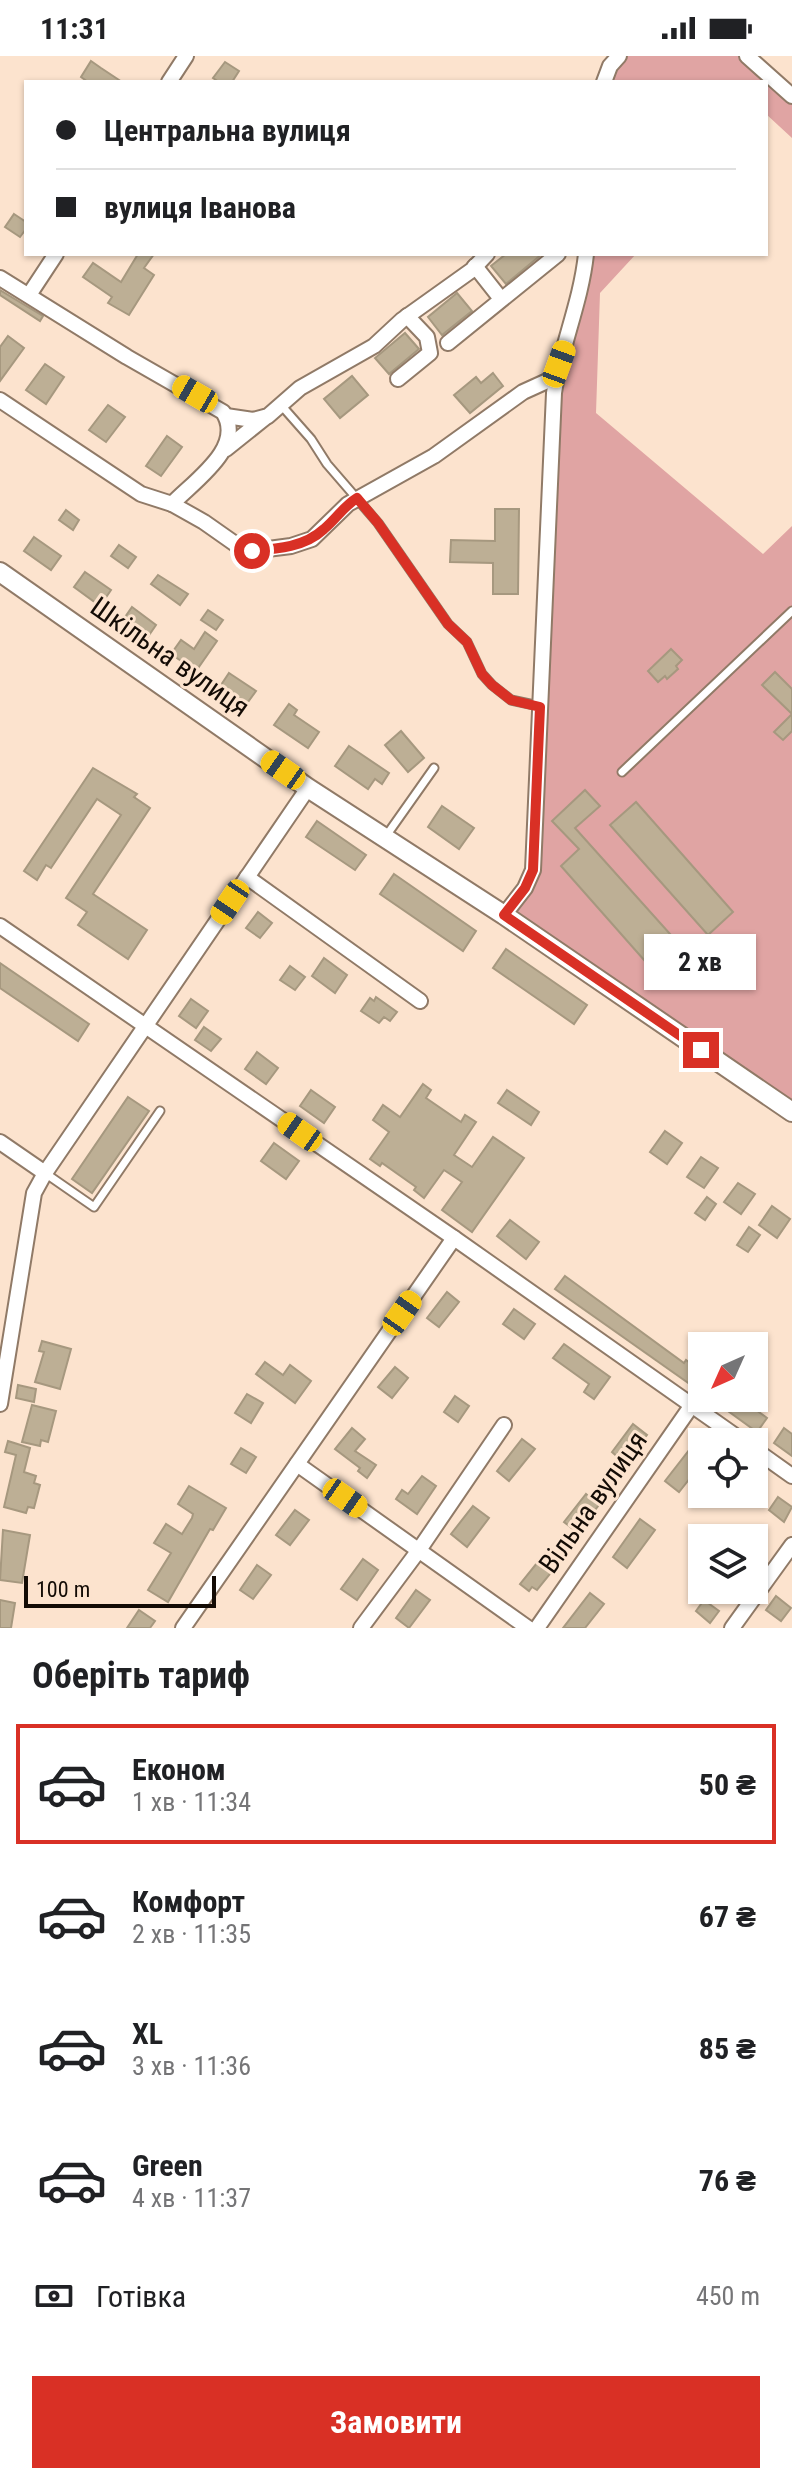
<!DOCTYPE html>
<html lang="uk">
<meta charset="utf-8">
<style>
:root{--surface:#fff;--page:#f2f2f2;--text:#202124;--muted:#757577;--line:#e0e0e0;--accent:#d93025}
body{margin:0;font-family:"Roboto Condensed",sans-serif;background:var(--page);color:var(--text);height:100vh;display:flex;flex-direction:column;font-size:30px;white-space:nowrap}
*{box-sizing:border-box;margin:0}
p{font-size:26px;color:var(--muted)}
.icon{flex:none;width:44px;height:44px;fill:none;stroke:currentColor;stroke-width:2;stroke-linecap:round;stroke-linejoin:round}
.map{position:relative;height:1572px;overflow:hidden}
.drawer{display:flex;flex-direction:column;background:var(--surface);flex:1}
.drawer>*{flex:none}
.top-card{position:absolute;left:24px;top:24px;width:744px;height:176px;border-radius:0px;box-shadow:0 2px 6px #0004;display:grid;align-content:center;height:176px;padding:0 32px;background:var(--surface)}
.needle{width:52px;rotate:225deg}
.fabs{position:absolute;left:688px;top:1276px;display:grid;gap:16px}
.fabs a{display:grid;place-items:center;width:80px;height:80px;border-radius:0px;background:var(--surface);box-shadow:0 2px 6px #0004;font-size:40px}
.scale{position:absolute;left:24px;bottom:20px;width:192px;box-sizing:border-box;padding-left:8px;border:4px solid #130b05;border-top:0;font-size:22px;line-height:28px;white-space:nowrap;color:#130b05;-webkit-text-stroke:6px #fce3ce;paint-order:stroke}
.end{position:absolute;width:36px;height:36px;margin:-18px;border:10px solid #d93025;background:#fff;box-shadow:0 0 0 4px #fff}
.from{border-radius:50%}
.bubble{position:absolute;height:56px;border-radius:0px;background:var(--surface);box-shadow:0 2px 6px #0004;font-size:26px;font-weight:700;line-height:56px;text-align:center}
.car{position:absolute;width:24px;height:48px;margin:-24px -12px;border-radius:10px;box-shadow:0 0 6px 2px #0007;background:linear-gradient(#f5c518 24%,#345 0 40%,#f5c518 0 76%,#345 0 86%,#f5c518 0)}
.top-card b{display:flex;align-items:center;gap:28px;height:76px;font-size:30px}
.top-card b+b{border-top:2px solid var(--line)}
.top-card i{width:20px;height:20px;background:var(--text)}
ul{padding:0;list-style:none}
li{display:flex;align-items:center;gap:24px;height:120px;margin:0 16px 12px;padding:0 16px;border:4px solid transparent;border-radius:0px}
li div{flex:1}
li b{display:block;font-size:30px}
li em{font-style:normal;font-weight:700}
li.active{border-color:var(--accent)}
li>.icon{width:72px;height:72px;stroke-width:1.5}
h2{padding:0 32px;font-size:36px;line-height:96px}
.pay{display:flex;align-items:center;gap:20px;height:88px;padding:0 32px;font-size:30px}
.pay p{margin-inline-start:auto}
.cta{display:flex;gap:16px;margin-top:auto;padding:16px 32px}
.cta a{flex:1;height:92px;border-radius:0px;background:var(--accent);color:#fff;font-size:32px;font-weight:700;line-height:92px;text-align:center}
.status{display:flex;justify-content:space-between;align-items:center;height:56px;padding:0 40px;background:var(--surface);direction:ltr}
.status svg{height:22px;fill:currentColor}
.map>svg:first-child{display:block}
.green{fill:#e0a4a3}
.building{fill:#bdaf95;stroke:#a6987f;stroke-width:2}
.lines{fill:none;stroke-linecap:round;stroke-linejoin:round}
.service-casing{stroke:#907a67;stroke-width:11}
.minor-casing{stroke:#907a67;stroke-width:18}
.tertiary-casing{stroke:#907a67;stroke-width:22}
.service{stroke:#fff;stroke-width:7}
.minor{stroke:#fff;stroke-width:14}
.tertiary{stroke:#fff;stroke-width:18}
.route{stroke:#d93025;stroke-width:10}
.labels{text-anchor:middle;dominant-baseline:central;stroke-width:6;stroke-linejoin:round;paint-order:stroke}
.street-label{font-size:28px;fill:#130b05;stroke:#fce3ce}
</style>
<div class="status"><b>11:31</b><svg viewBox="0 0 49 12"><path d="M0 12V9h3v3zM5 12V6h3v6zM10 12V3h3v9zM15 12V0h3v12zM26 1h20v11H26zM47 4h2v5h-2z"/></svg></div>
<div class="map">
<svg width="792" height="1572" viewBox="0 0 792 1572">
<rect width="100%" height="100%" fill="#fce3ce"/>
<g class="green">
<polygon points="619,0 747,0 792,40 792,82 766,58 766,26 604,26"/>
<polygon points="586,198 636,198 600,237 596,357 763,498 792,470 792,1056 504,859 525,832 554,337"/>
</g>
<g class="building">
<polygon points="91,5 101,12 122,26 88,26 81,21"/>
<polygon points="225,6 239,15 232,26 219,26 213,22"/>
<polygon points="14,158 26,166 26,173 20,181 5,171"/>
<polygon points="138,198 154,198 144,212 154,219 129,259 108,247 112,241 83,221 93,207 121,226"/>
<polygon points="506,198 542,198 506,228 491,210"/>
<polygon points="0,234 43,260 40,265 0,239"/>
<polygon points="457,237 472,255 442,279 428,261"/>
<polygon points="405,277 419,293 389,318 375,302"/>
<polygon points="8,280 24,292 0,325 0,291"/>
<polygon points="45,308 64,321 46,348 26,334"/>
<polygon points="493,317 503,330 470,357 454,339 476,321 481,327"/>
<polygon points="352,320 368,339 340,362 324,343"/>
<polygon points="108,349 125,361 106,386 89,374"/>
<polygon points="167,380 182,391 161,420 146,410"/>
<polygon points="495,453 519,453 518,538 493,538 493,507 450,506 451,484 495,485"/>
<polygon points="66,454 79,464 73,474 59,464"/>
<polygon points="34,481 61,500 51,514 24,495"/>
<polygon points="119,489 136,501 128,512 111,500"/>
<polygon points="85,516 111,534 100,550 74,531"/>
<polygon points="158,519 188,538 180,549 151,528"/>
<polygon points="132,551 156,569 147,582 123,564"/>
<polygon points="208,554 223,564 216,574 201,564"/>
<polygon points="205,576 217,585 196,615 171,598 181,584 194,593"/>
<polygon points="671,593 682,604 676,610 678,613 667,623 665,620 658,626 648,615"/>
<polygon points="775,616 792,633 792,675 783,684 774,676 792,658 762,629"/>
<polygon points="229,617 256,635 245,650 219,632"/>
<polygon points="289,648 297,654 294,659 319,676 308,692 274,669"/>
<polygon points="401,675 424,702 408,716 385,689"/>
<polygon points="349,690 389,717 382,728 375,723 368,733 335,710"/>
<polygon points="93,712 137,738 134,741 150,752 93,838 147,874 128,903 78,869 87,856 66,842 121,759 97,743 51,812 46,809 37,824 24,815"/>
<polygon points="585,734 600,750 575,772 679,888 652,913 561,810 579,793 552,765"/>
<polygon points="636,746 733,856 708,879 610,769"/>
<polygon points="442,750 474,772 459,793 428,771"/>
<polygon points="317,765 366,799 355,814 306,781"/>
<polygon points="394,818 476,875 463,895 380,838"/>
<polygon points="258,856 272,867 260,882 246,872"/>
<polygon points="506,893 587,949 574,968 493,912"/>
<polygon points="324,902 347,919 335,937 312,920"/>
<polygon points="0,907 89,968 78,985 0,932"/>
<polygon points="290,910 305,921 295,934 280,924"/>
<polygon points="376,941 397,956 390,965 384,961 379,967 361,955 370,942 374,945"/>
<polygon points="191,943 208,955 196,972 179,960"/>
<polygon points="204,971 221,983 211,995 195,984"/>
<polygon points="257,996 278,1012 266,1028 245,1013"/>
<polygon points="423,1028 431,1034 426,1042 461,1066 465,1059 476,1066 454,1099 472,1111 493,1081 524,1102 472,1176 442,1154 462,1126 444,1114 424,1142 414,1134 416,1131 382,1107 380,1110 370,1103 389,1076 373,1064 383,1049 400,1061"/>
<polygon points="311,1034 335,1051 324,1067 300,1050"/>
<polygon points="507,1034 539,1056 531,1069 498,1047"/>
<polygon points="128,1041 149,1055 92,1137 72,1123"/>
<polygon points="665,1075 682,1087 667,1108 650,1096"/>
<polygon points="274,1087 299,1105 286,1123 261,1105"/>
<polygon points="701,1101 718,1112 704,1132 687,1121"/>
<polygon points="738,1127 755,1138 741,1158 724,1146"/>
<polygon points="707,1141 716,1148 705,1164 695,1157"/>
<polygon points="772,1150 790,1163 777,1182 759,1169"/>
<polygon points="510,1164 539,1186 526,1203 497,1180"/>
<polygon points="749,1171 760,1179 748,1196 737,1189"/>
<polygon points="565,1220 684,1307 686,1304 702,1316 694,1331 555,1233"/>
<polygon points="447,1236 459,1246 439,1271 427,1262"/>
<polygon points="514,1253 535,1268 524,1283 503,1268"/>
<polygon points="42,1285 71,1293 60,1333 35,1326 44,1296 39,1295"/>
<polygon points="564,1288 610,1321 594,1343 584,1336 589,1328 553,1302"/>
<polygon points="265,1306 283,1319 290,1309 311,1325 295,1347 256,1318"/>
<polygon points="395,1311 408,1322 392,1342 378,1331"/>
<polygon points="18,1329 36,1333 34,1346 16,1342"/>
<polygon points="247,1338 263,1347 251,1367 235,1357"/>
<polygon points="455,1340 469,1350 458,1366 444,1356"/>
<polygon points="710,1342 752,1342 748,1348 767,1362 757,1376"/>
<polygon points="32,1349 56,1355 48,1386 41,1384 40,1390 22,1386"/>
<polygon points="633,1368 647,1379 628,1402 624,1398 620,1403 612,1396"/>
<polygon points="352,1372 365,1383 355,1395 376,1409 367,1422 358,1415 360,1412 335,1393"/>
<polygon points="784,1372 792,1378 792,1400 774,1387"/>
<polygon points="522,1383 535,1393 509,1425 497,1415"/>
<polygon points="8,1385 30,1392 24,1416 36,1420 34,1427 40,1429 34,1452 28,1451 26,1457 4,1451 16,1399 5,1396"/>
<polygon points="241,1392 256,1401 246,1417 231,1408"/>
<polygon points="690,1393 702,1402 702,1407 679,1436 665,1425"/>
<polygon points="422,1420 436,1430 417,1458 396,1443 402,1434 408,1438"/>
<polygon points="189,1430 226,1452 213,1474 210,1473 168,1546 148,1534 171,1497 154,1487 166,1468 182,1478 192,1462 193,1458 178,1448"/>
<polygon points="586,1438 599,1449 581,1472 576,1468 573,1473 564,1466"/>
<polygon points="778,1441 792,1451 784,1466 769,1454"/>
<polygon points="473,1450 489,1462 467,1491 451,1478"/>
<polygon points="295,1454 309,1464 290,1489 276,1479"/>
<polygon points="640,1463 655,1474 627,1512 613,1501"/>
<polygon points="3,1474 30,1479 22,1527 0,1524"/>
<polygon points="541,1502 554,1513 537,1534 532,1531 529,1535 520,1528"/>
<polygon points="363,1503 378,1514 357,1544 341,1533"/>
<polygon points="257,1509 271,1519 253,1543 240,1534"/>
<polygon points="416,1534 430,1544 409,1572 396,1562"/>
<polygon points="590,1537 604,1548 585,1572 563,1572"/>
<polygon points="776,1540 791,1552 781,1565 766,1554"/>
<polygon points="0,1544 15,1547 11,1572 0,1572"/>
<polygon points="704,1544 719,1555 710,1567 696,1555"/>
<polygon points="139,1554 155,1565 150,1572 127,1572"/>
</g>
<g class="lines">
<defs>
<g id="service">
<polyline points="281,349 311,383 327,408 378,467 448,568 467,586 482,618 492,629 511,644 539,650"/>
<polyline points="622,716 792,555"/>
<polyline points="386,780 434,712"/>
<polyline points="45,1117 94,1151 160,1055"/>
</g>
<g id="minor">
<polyline points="747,0 792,40"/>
<polyline points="169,26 186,0"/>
<polyline points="604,26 610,10 619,0"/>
<polyline points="475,210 501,243"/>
<path d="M 0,222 L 127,301 L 223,356 C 246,391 194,425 172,448"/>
<polyline points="29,239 56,198"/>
<polyline points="448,287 558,198"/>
<polyline points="398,323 430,297 427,281 407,260"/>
<polyline points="0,344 141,438 172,448 204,466 241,492 252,495 291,490 312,483 348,448 434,400 523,336 556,321"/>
<polyline points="226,360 253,364 268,360 300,332 374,290 402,264 472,214 487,198"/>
<polyline points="226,393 266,361"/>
<polyline points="247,821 420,945"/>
<path d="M 504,859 L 525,832 L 533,814 L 554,337 C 561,290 581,246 586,198"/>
<polyline points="0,870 454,1182 744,1386"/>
<polyline points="0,1086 45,1117"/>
<polyline points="0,1348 34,1137 45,1117 308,732"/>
<polyline points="754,1393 792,1420"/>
<polyline points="297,1408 528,1572"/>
<polyline points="183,1572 454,1182"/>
<polyline points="361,1572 419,1494 504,1369"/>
<polyline points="537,1572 692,1349"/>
<polyline points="732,1572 792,1489"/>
</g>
<polyline id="tertiary" points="0,516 308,732 504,859 792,1056"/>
</defs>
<use href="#service" class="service-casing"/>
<use href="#minor" class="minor-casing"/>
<use href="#tertiary" class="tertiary-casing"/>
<use href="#service" class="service"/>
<use href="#minor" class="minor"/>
<use href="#tertiary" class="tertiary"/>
</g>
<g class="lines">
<path class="route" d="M 252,495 C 277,493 305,491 324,473 C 336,463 344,450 357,442 L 378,467 L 448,568 L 467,586 L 482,618 L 492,629 L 511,644 L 540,651 L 533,814 L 525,832 L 504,859 L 701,994"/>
</g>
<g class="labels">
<g class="street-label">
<text transform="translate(170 601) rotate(35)">Шкільна вулиця</text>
<text transform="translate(593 1446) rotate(-55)">Вільна вулиця</text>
</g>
</g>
</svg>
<div class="fabs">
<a><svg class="needle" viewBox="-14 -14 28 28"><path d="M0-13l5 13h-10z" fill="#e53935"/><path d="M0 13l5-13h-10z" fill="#757577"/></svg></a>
<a><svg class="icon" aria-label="locate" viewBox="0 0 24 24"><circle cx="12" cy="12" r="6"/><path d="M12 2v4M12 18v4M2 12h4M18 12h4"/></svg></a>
<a><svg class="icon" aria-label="layers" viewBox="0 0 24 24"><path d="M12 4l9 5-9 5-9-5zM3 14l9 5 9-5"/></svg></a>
</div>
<div class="scale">100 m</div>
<i class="end from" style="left:252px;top:495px"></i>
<i class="end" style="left:701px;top:994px"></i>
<div class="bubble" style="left:644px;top:878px;width:112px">2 хв</div>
<i class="car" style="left:559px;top:308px;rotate:20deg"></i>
<i class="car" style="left:195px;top:338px;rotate:300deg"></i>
<i class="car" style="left:283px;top:714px;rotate:305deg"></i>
<i class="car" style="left:230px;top:846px;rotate:214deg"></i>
<i class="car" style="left:300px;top:1076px;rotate:305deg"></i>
<i class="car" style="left:402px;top:1257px;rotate:35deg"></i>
<i class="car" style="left:345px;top:1442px;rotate:125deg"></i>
<div class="top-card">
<b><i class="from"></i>Центральна вулиця</b>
<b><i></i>вулиця Іванова</b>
</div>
</div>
<section class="drawer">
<h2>Оберіть тариф</h2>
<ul>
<li class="active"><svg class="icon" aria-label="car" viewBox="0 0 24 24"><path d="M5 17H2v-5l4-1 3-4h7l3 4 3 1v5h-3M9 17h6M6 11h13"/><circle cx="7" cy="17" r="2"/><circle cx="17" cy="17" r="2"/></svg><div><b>Економ</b><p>1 хв · 11:34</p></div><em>50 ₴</em></li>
<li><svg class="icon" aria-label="car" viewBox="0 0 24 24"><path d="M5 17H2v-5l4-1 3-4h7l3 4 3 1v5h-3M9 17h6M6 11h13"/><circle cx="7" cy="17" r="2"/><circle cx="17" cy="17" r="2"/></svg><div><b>Комфорт</b><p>2 хв · 11:35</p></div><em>67 ₴</em></li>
<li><svg class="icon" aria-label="car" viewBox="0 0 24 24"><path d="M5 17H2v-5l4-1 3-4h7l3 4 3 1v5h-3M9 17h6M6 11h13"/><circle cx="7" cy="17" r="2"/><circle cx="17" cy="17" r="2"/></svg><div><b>XL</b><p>3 хв · 11:36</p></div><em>85 ₴</em></li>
<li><svg class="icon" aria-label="car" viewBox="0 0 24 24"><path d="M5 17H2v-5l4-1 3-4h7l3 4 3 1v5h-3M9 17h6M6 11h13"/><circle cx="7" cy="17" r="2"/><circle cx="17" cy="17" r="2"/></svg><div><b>Green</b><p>4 хв · 11:37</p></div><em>76 ₴</em></li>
</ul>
<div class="pay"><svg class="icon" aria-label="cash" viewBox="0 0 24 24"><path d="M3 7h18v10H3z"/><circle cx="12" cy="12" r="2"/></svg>Готівка<p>450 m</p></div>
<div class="cta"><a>Замовити</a></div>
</section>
